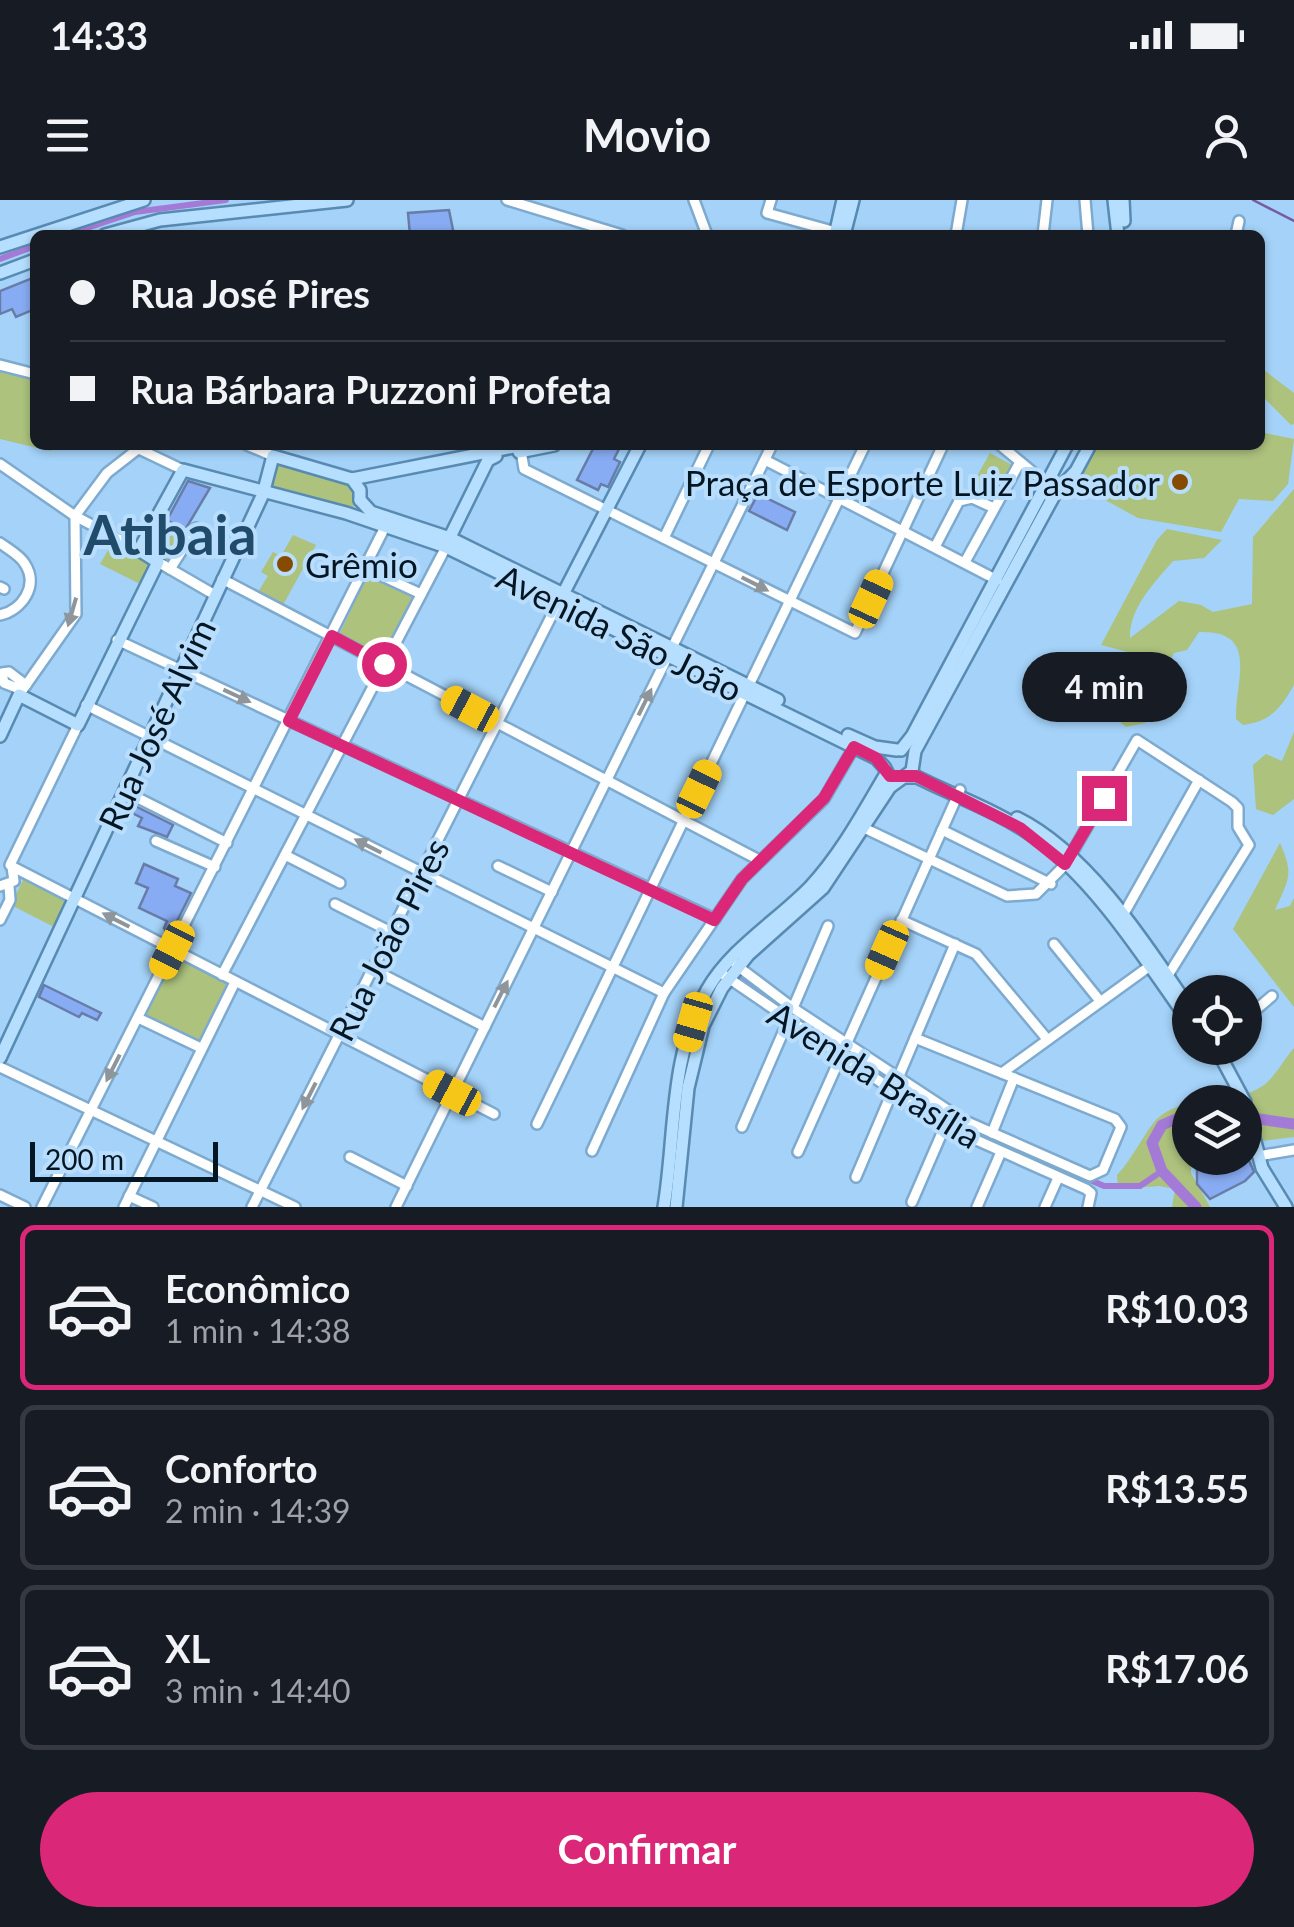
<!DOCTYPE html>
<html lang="pt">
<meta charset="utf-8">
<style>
:root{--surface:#171b24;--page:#242831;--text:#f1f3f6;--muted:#9ea1a6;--line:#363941;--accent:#db2777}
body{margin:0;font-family:Lato,sans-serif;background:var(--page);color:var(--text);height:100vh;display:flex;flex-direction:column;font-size:38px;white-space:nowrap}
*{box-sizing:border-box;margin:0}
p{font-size:32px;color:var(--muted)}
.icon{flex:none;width:55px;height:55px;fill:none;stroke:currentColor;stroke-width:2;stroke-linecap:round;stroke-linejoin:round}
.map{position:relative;height:1007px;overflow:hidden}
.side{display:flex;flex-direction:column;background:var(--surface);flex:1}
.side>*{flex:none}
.top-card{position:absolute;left:30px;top:30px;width:1235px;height:220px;border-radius:15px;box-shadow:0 2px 8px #0004;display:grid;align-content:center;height:220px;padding:0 40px;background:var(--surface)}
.controls{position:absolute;left:1172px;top:775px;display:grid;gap:20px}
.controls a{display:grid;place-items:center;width:90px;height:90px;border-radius:50%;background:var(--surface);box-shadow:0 2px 8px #0004;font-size:50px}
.scale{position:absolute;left:30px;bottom:25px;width:188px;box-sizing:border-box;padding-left:10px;border:5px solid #051623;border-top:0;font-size:28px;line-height:35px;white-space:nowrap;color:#051623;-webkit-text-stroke:8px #b9defd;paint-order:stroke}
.end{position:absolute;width:45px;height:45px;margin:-22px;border:12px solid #db2777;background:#fff;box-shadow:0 0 0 5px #fff}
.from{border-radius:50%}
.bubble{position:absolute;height:70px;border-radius:35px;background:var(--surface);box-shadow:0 2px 8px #0004;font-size:32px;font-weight:700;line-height:70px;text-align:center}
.car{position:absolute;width:30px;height:60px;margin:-30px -15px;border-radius:12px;box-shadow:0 0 8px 2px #0007;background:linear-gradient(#f5c518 24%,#345 0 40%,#f5c518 0 76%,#345 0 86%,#f5c518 0)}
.top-card b{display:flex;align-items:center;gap:35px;height:95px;font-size:38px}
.top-card b+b{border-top:2px solid var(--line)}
.top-card i{width:25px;height:25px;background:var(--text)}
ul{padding:18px 0 0;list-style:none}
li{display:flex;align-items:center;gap:30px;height:165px;margin:0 20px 15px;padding:0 20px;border:5px solid var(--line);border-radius:15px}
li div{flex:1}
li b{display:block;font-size:38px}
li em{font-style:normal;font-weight:700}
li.current{border-color:var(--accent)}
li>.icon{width:90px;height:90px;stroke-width:1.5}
.primary-button{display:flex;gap:20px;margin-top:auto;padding:20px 40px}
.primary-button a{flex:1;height:115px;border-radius:60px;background:var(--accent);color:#fff;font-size:40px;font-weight:700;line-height:115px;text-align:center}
.status{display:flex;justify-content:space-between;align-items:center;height:70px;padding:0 50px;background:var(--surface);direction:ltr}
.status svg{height:28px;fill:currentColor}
header{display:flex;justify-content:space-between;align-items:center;height:130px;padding:0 40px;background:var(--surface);font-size:45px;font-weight:700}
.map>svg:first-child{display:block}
.green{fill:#acc27d}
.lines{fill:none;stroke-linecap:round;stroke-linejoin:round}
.stream{stroke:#745da0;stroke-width:2.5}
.canal{stroke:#a37bd6;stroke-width:6}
.river{stroke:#a37bd6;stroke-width:11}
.building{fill:#88acf3;stroke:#677da8;stroke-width:2.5}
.minor-casing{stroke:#7daace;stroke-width:14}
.major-casing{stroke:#588ab2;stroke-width:16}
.minor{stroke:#fff;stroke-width:9}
.major{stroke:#b6dfff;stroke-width:11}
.oneway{fill:#8e969c}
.route{stroke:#db2777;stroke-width:12}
.poi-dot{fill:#854b00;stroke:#b9defd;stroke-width:4}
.labels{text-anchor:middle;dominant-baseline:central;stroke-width:8;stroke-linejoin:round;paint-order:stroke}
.poi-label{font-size:35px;fill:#051623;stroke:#b9defd;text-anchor:end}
.street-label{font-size:35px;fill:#051623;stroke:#b9defd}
.town-label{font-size:55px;font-weight:bold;fill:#204b6b;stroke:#b9defd}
</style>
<div class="status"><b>14:33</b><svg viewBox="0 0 49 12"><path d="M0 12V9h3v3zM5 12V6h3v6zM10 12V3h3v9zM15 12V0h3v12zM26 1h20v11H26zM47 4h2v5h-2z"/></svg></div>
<header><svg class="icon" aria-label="menu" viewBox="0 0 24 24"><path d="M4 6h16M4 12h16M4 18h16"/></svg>Movio<svg class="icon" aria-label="person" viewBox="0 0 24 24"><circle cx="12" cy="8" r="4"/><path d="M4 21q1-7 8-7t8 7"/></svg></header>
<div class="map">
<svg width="1294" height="1007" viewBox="0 0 1294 1007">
<rect width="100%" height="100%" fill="#a4d2f8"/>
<g class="green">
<polygon points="0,165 35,175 35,245 59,245 50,251 0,239"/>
<polygon points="1260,167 1294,193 1294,224 1291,225 1260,194"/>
<polygon points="1260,232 1294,239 1288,284 1273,301 1239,299 1221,332 1138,318 1069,280 1094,245 1260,245"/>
<polygon points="990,253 1012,265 995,297 972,285"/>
<polygon points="277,260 351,280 359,301 351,309 268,291"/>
<path d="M 1294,289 L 1294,485 C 1280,509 1271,521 1243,525 L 1236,519 C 1235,480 1260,430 1199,432 L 1187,450 L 1174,453 L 1164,471 L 1176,487 L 1172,504 L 1145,523 L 1126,527 L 1115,518 L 1112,501 L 1128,452 L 1101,445 L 1157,340 L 1167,329 L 1222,340 L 1204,358 L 1173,361 C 1155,382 1129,408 1130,438 L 1179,401 L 1201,405 L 1213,412 L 1252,404 L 1253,337 Z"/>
<polygon points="161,317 191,335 170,366 143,350"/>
<polygon points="293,335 316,345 283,405 258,392 268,376 261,372 273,352 281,356"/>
<polygon points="114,340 153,362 142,385 100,364"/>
<polygon points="368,374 415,396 383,458 339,435"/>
<polygon points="1294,532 1294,599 1273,615 1256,609 1253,565 1266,554 1282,561"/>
<path d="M 1280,643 C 1294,675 1289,678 1275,710 L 1290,706 L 1294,698 L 1294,807 L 1233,729 Z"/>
<polygon points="25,676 72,700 58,729 11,705"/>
<polygon points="174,754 233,782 201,846 142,818"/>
<path d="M 1294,848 L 1294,937 L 1245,943 L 1245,902 L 1190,902 L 1191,973 L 1210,1007 L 1172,1007 L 1175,989 L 1159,986 L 1118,989 L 1117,975 C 1132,960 1147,928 1158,918 C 1188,892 1233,907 1264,885 C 1275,877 1285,858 1294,848 Z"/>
</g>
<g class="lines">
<polyline class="stream" points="1253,0 1294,21"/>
<g class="canal">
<polyline points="66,35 135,12 226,0"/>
<polyline points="0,59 35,46"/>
<polyline points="737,777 962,925 1104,986 1140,986 1162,971"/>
</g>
<g class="river">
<polyline points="1190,913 1162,925 1152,943 1162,971 1196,1007"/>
<polyline points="1245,917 1294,924"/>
</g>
</g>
<g class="building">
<polygon points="449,10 454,35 410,35 408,13"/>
<polygon points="35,77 35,109 16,117 12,109 0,114 0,91"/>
<polygon points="595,245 619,249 614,259 620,262 608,287 601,284 598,290 577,280"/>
<polygon points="188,281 210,288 185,330 167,320"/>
<polygon points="758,294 795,312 787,330 749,311"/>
<polygon points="129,603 173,625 167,637 138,626 142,618 126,610"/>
<polygon points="144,664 178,679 175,686 191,693 169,737 164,728 167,721 139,708 148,688 136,683"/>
<polygon points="44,785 101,813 97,820 82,813 79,817 39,797"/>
<polygon points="1197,958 1248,958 1254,972 1245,981 1210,999 1197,984 1197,969 1201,967"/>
</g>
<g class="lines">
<defs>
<g id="minor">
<polyline points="507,0 622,35"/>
<polyline points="694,0 707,35"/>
<polyline points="771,0 767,13 836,32"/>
<polyline points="1085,0 1088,35"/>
<polyline points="956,35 962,0"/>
<polyline points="1043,35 1047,0"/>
<polyline points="1236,35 1239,21"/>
<polyline points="0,165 35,174"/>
<polyline points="247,245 273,256"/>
<polyline points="1000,245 1047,284"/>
<polyline points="139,249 183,270"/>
<polyline points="521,250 524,269 855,433 943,245"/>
<polyline points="765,260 997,380"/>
<polyline points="0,264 75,316 139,350"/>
<polyline points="75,316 107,273 143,245"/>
<polyline points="664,338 709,245"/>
<path d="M 0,343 C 8,349 20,355 25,364 C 39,386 22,410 0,415"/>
<polyline points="935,347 959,301 972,298 994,308"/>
<polyline points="158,362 215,395"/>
<polyline points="965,362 1020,262"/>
<polyline points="170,369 196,328"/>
<polyline points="367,369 421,394"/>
<polyline points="222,379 759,660"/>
<polyline points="0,387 4,389"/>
<polyline points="117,440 715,719"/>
<polyline points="22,490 4,483 2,473 9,472 26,485"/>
<polyline points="19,495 76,414 75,316"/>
<polyline points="86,505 664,793"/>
<polyline points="126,592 227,643"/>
<polyline points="864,628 1007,696 1036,694 1065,665 1137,540 1232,602 1238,608 1238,627 1249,645 1167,777"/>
<polyline points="942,630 1051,684"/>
<polyline points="156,641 215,667"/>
<polyline points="285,655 340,683"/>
<polyline points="10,665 78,525"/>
<polyline points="498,666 552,692"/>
<polyline points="13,667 494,914"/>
<polyline points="0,686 14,681 12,667"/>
<polyline points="335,704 391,732"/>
<polyline points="1122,717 1199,580"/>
<polyline points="0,720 10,700 9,686"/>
<polyline points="901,720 976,754 1047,839"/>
<polyline points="1054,744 1100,801"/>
<polyline points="736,765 793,808 963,920 1090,976 1103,970 1121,927 1115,919 915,838"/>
<polyline points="372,769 485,827"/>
<polyline points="222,775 446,347"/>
<polyline points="724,775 945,926 1086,989 1091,993 1088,1007"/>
<polyline points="793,808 828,726"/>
<polyline points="138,818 201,848"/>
<polyline points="1245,819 1272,796"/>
<polyline points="0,867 295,1007"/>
<polyline points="1002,873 1154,763"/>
<polyline points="537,924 865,245"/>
<polyline points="742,927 788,821"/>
<polyline points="992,933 1014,878"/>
<polyline points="592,951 664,793 742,679 824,599 857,542"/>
<polyline points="798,952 960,590"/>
<polyline points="1258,956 1294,950"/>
<polyline points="350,957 407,986"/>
<polyline points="856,977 955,744"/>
<polyline points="0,995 25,1007"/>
<polyline points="129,996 153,1007"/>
<polyline points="912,1002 945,926"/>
<polyline points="42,1007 386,325"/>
<polyline points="124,1007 235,782"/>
<polyline points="252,1007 558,403"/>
<polyline points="396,1007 772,245"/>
<polyline points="977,1007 1001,952"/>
<polyline points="1045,1007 1058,978"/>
</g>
<g id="major">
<polyline points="1114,0 1118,35"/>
<polyline points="1123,0 1124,21"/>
<polyline points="105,35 160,20 347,0"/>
<polyline points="835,35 843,0"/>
<polyline points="844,35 853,0"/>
<polyline points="0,47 144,0"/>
<polyline points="0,73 35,60"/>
<polyline points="519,252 554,245"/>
<polyline points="352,279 524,245"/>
<polyline points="360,300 371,312 450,338 778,500"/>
<polyline points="447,343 488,260 496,256"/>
<polyline points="560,400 640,245"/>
<polyline points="848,535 875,547 897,550"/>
<polyline points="0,536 19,495 78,525 158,362 139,350 183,270 346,313 446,347 876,558 885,568"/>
<polyline points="901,550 912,536 1067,245"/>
<path d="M 905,577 L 917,577 C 954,596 998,611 1033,636 C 1095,679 1146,761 1190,823"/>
<path d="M 1017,618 C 1088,653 1146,744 1190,809"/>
<polyline points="1216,848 1245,902"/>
<polyline points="0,858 263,294 273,256 352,279 360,290 360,300"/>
<polyline points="1245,904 1262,968 1286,1007"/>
<path d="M 664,1007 C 676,934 669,857 707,790 C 731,748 777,721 810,687 C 841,654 864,611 887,572"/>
<polyline points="676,1007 688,888 703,826 722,788 748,755 823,688 890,587 912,571 915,551 1056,292 1076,271 1090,245"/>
</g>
</defs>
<use href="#minor" class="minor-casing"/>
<use href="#major" class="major-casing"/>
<use href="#minor" class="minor"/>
<use href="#major" class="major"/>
</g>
<defs><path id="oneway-solid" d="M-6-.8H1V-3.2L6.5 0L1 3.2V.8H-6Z" transform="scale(2.5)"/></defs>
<g class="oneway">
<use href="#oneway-solid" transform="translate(755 384) rotate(27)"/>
<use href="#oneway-solid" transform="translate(72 412) rotate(106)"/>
<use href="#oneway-solid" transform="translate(237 496) rotate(25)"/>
<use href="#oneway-solid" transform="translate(645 502) rotate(-64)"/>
<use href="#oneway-solid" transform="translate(368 646) rotate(-153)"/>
<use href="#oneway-solid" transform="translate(116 720) rotate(-153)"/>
<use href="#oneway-solid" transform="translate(501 794) rotate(-63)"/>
<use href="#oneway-solid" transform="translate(113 868) rotate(117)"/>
<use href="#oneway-solid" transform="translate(309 896) rotate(117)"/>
</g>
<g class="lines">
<polyline class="route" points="384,464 332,436 289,521 714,720 742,679 824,598 854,547 876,558 890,576 916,576 1020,628 1065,664 1104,598"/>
</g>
<g class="poi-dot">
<circle cx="1180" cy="282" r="10"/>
<circle cx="285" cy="364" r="10"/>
</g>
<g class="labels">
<g class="poi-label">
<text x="1160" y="282">Praça de Esporte Luiz Passador</text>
<text x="305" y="364" text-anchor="start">Grêmio</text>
</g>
<g class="street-label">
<text transform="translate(620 432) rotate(26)">Avenida São João</text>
<text transform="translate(156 524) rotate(-65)">Rua José Alvim</text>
<text transform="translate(388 739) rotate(-63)">Rua João Pires</text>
<text transform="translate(875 874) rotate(32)">Avenida Brasília</text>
</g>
<g class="town-label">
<text x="170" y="334">Atibaia</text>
</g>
</g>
</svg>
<div class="controls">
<a><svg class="icon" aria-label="locate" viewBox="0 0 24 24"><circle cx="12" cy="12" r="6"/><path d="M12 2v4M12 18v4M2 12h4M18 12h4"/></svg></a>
<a><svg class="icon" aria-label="layers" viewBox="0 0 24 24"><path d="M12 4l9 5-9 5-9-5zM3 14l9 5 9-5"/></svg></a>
</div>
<div class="scale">200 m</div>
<i class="end from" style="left:384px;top:464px"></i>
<i class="end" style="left:1104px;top:598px"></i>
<div class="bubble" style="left:1022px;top:452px;width:165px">4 min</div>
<i class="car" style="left:871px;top:399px;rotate:25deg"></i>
<i class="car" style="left:470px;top:509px;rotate:298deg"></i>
<i class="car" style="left:699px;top:589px;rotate:26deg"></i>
<i class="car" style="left:172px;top:750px;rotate:207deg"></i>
<i class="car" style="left:887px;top:750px;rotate:204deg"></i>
<i class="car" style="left:693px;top:822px;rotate:196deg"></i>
<i class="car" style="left:452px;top:893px;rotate:298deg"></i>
<div class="top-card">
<b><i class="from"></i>Rua José Pires</b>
<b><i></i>Rua Bárbara Puzzoni Profeta</b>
</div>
</div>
<section class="side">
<ul>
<li class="current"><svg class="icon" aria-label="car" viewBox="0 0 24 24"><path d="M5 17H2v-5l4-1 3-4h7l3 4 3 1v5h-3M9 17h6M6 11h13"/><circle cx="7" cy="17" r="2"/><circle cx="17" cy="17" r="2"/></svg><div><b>Econômico</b><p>1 min · 14:38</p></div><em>R$10.03</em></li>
<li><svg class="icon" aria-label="car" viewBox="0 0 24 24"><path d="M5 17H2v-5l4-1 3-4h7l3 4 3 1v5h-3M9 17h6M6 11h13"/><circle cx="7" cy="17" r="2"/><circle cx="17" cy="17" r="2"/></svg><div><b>Conforto</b><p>2 min · 14:39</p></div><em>R$13.55</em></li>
<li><svg class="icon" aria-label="car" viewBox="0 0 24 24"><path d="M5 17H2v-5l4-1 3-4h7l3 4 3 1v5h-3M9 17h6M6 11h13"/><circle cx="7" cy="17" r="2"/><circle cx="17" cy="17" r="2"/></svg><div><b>XL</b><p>3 min · 14:40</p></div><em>R$17.06</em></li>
</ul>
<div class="primary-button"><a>Confirmar</a></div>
</section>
